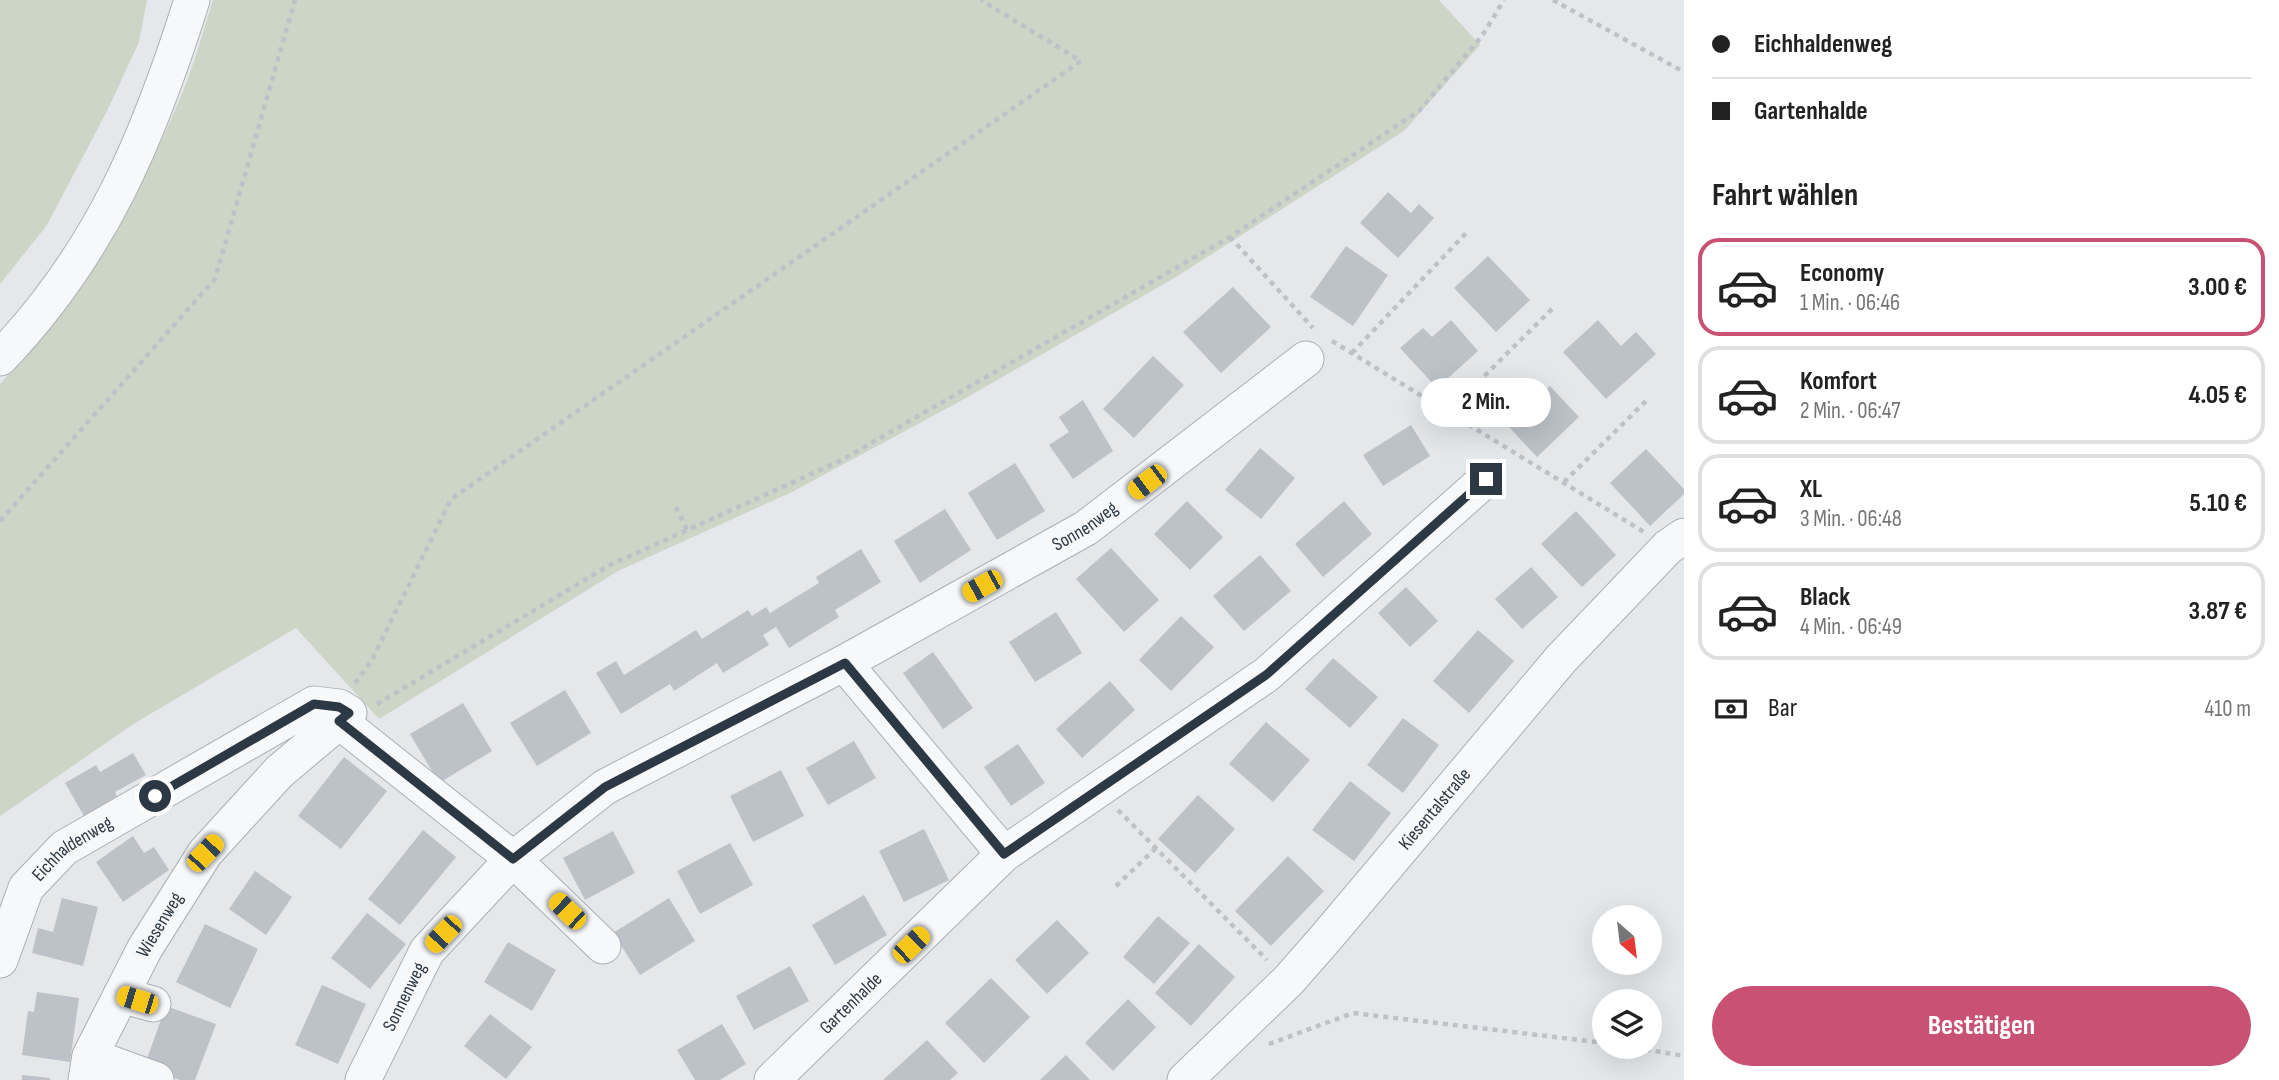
<!DOCTYPE html>
<html lang="de">
<meta charset="utf-8">
<style>
:root{--surface:#fff;--page:#f2f2f2;--text:#222;--muted:#767676;--line:#e0e0e0;--accent:#c95174}
body{margin:0;font-family:"Sofia Sans Condensed",sans-serif;background:var(--page);color:var(--text);height:100vh;display:flex;flex-direction:column;font-size:26px;white-space:nowrap}
*{box-sizing:border-box;margin:0}
p{font-size:23px;color:var(--muted)}
.icon{flex:none;width:38px;height:38px;fill:none;stroke:currentColor;stroke-width:2;stroke-linecap:round;stroke-linejoin:round}
.map{position:relative;flex:1;overflow:hidden}
.side{display:flex;flex-direction:column;background:var(--surface);width:595px}
.side>*{flex:none}
.top-card{display:grid;align-content:center;height:154px;padding:0 28px;background:var(--surface)}
.needle{width:46px;rotate:152deg}
.buttons{position:absolute;left:1592px;top:905px;display:grid;gap:14px}
.buttons a{display:grid;place-items:center;width:70px;height:70px;border-radius:50%;background:var(--surface);box-shadow:0 7px 28px #0002;font-size:35px}
.end{position:absolute;width:32px;height:32px;margin:-16px;border:9px solid #2c3843;background:#fff;box-shadow:0 0 0 4px #fff}
.from{border-radius:50%}
.bubble{position:absolute;height:49px;border-radius:24px;background:var(--surface);box-shadow:0 7px 28px #0002;font-size:23px;font-weight:700;line-height:49px;text-align:center}
.car{position:absolute;width:21px;height:42px;margin:-21px -10px;border-radius:9px;box-shadow:0 0 5px 2px #0007;background:linear-gradient(#f5c518 24%,#345 0 40%,#f5c518 0 76%,#345 0 86%,#f5c518 0)}
.top-card b{display:flex;align-items:center;gap:24px;height:66px;font-size:26px}
.top-card b+b{border-top:2px solid var(--line)}
.top-card i{width:18px;height:18px;background:var(--text)}
ul{padding:0;list-style:none}
li{display:flex;align-items:center;gap:21px;height:98px;margin:0 14px 10px;padding:0 14px;border:4px solid var(--line);border-radius:21px}
li div{flex:1}
li b{display:block;font-size:26px}
li em{font-style:normal;font-weight:700}
li.active{border-color:var(--accent)}
li>.icon{width:63px;height:63px;stroke-width:1.5}
h2{padding:0 28px;font-size:32px;line-height:84px}
.pay{display:flex;align-items:center;gap:18px;height:77px;padding:0 28px;font-size:26px}
.pay p{margin-inline-start:auto}
.action{display:flex;gap:14px;margin-top:auto;padding:14px 28px}
.action a{flex:1;height:80px;border-radius:42px;background:var(--accent);color:#fff;font-size:28px;font-weight:700;line-height:80px;text-align:center}
main{display:flex;flex:1;min-height:0}
.map>svg:first-child{display:block}
.green{fill:#ccd5c6}
.building{fill:#bcc2c8}
.lines{fill:none;stroke-linecap:round;stroke-linejoin:round}
.minor-casing{stroke:#a9b0b5;stroke-width:37}
.path{stroke:#bec2c7;stroke-width:4.5;stroke-dasharray:5 5;stroke-linecap:butt}
.minor{stroke:#f7f8fa;stroke-width:35}
.route{stroke:#2c3843;stroke-width:9}
.labels{text-anchor:middle;dominant-baseline:central;stroke-width:7;stroke-linejoin:round;paint-order:stroke}
.street-label{font-size:19px;fill:#2c3843;stroke:#f4f7f8}
</style>
<main>
<div class="map">
<svg width="1684" height="1080" viewBox="0 0 1684 1080">
<rect width="100%" height="100%" fill="#e4e8eb"/>
<g class="green">
<polygon points="0,0 147,0 139,42 107,111 47,225 0,284"/>
<path d="M 213,0 L 1439,0 L 1480,45 L 1404,131 L 1176,277 L 966,398 L 792,492 L 618,571 L 379,719 L 296,628 L 135,723 L 0,816 L 0,384 C 78,301 137,201 181,96 C 194,65 203,32 213,0 Z"/>
</g>
<g class="building">
<polygon points="1388,192 1411,213 1419,204 1434,218 1398,258 1360,223"/>
<polygon points="1346,246 1388,275 1353,326 1310,297"/>
<polygon points="1488,256 1530,300 1496,332 1454,288"/>
<polygon points="1233,287 1271,327 1221,373 1183,332"/>
<polygon points="1451,320 1478,351 1437,388 1400,348 1423,328 1432,337"/>
<polygon points="1598,320 1621,346 1636,332 1656,354 1606,399 1563,352"/>
<polygon points="1153,356 1184,385 1134,438 1103,409"/>
<polygon points="1550,386 1579,417 1537,457 1507,425"/>
<polygon points="1083,400 1113,451 1073,479 1049,445 1069,432 1059,417"/>
<polygon points="1411,425 1430,456 1383,486 1363,455"/>
<polygon points="1260,448 1295,478 1261,519 1225,490"/>
<polygon points="1646,449 1684,489 1684,494 1650,526 1610,483"/>
<polygon points="1015,463 1045,511 997,540 968,493"/>
<polygon points="1187,501 1223,537 1190,570 1154,534"/>
<polygon points="1344,501 1372,534 1323,577 1295,544"/>
<polygon points="945,509 971,550 920,583 894,541"/>
<polygon points="1576,511 1616,555 1582,587 1541,544"/>
<polygon points="1111,548 1159,600 1124,632 1076,579"/>
<polygon points="861,549 881,582 835,610 839,617 789,648 776,627 763,635 769,645 723,673 717,663 674,691 670,684 621,714 596,673 616,661 624,675 696,630 702,639 748,610 752,616 766,607 770,613 819,583 816,577"/>
<polygon points="1260,555 1291,591 1244,631 1213,596"/>
<polygon points="1531,567 1558,597 1522,629 1495,599"/>
<polygon points="1406,587 1438,621 1410,647 1378,613"/>
<polygon points="1056,612 1082,653 1035,682 1009,642"/>
<polygon points="1181,616 1214,647 1171,691 1139,660"/>
<polygon points="1478,630 1514,661 1469,713 1433,681"/>
<polygon points="933,652 973,708 943,729 903,673"/>
<polygon points="1333,658 1378,697 1350,728 1305,689"/>
<polygon points="1110,681 1135,710 1082,758 1056,729"/>
<polygon points="565,690 591,733 537,766 510,723"/>
<polygon points="463,703 492,751 439,783 410,734"/>
<polygon points="1403,718 1439,745 1403,793 1367,765"/>
<polygon points="1266,722 1310,760 1273,802 1229,764"/>
<polygon points="854,741 876,778 828,805 806,768"/>
<polygon points="1018,744 1045,783 1011,806 984,767"/>
<polygon points="133,753 146,775 115,792 117,796 84,816 65,783 96,765 100,772"/>
<polygon points="344,757 387,791 341,849 298,816"/>
<polygon points="781,770 804,816 753,842 730,796"/>
<polygon points="1350,781 1391,813 1354,861 1312,830"/>
<polygon points="1198,795 1235,829 1195,873 1158,839"/>
<polygon points="924,829 949,880 904,902 879,851"/>
<polygon points="423,830 456,857 400,925 368,899"/>
<polygon points="613,831 635,873 585,900 563,858"/>
<polygon points="133,836 144,853 154,847 169,870 123,902 96,862"/>
<polygon points="730,843 753,885 700,914 677,871"/>
<polygon points="1288,856 1324,891 1271,946 1235,911"/>
<polygon points="255,871 292,897 266,935 229,909"/>
<polygon points="864,895 887,935 835,965 812,925"/>
<polygon points="62,898 98,907 83,966 32,953 38,928 53,932"/>
<polygon points="669,898 695,941 640,975 613,933"/>
<polygon points="367,913 406,944 370,989 331,958"/>
<polygon points="1158,916 1190,943 1154,984 1123,957"/>
<polygon points="1057,920 1089,953 1047,994 1015,960"/>
<polygon points="205,924 258,949 230,1008 176,982"/>
<polygon points="508,942 556,970 532,1011 484,982"/>
<polygon points="1199,944 1235,977 1191,1026 1155,993"/>
<polygon points="790,966 809,1001 754,1030 736,996"/>
<polygon points="991,978 1030,1017 984,1063 945,1023"/>
<polygon points="322,985 366,1004 338,1064 295,1045"/>
<polygon points="37,992 79,998 70,1062 22,1055 28,1011 34,1012"/>
<polygon points="1128,999 1156,1027 1113,1071 1085,1043"/>
<polygon points="166,1006 216,1024 195,1080 180,1080 144,1067"/>
<polygon points="490,1014 532,1047 506,1079 464,1046"/>
<polygon points="722,1024 746,1064 720,1080 695,1080 677,1050"/>
<polygon points="927,1040 958,1073 950,1080 883,1080"/>
<polygon points="1066,1055 1090,1080 1040,1080"/>
<polygon points="22,1075 50,1078 50,1080 22,1080"/>
</g>
<g class="lines">
<defs>
<g id="minor">
<path d="M 0,358 C 101,253 149,137 192,0"/>
<polyline points="844,663 1004,854"/>
<polyline points="339,721 513,859 603,946"/>
<path id="s1" d="M 0,960 L 26,888 L 64,848 L 314,704 L 339,707 L 349,713 L 279,772 L 205,853 L 145,948 L 90,1056 L 86,1080"/>
<polyline points="121,995 153,1004"/>
<polyline points="90,1056 156,1080"/>
<path id="s2" d="M 363,1080 L 427,951 L 513,859 L 605,787 L 844,663 L 1086,528 L 1306,359"/>
<path id="s3" d="M 772,1080 L 1004,854 L 1266,675 L 1486,479"/>
<path id="s4" d="M 1185,1080 L 1288,981 L 1324,940 L 1561,659 L 1668,547 L 1684,536"/>
</g>
</defs>
<use href="#minor" class="minor-casing"/>
<g class="path">
<polyline points="1553,0 1684,72"/>
<polyline points="1230,237 1313,328"/>
<polyline points="1332,341 1644,532"/>
<polyline points="1352,353 1469,230"/>
<polyline points="1449,411 1554,307"/>
<polyline points="1564,482 1646,401"/>
<polyline points="676,507 687,530"/>
<polyline points="0,521 215,279 295,0"/>
<polyline points="355,683 372,660 451,499 1081,61 981,0"/>
<polyline points="377,704 610,565 840,461 1230,237 1419,111 1482,36 1504,0"/>
<polyline points="1118,810 1267,960"/>
<polyline points="1116,886 1156,848"/>
<polyline points="1269,1044 1353,1013 1605,1043"/>
<polyline points="1626,1046 1684,1056"/>
</g>
<use href="#minor" class="minor"/>
</g>
<g class="lines">
<polyline class="route" points="155,796 314,704 339,707 349,713 339,721 513,859 605,787 845,663 1004,854 1266,675 1486,479"/>
</g>
<g class="labels">
<g class="street-label">
<text stroke="none"><textPath href="#s2" startOffset="933">Sonnenweg</textPath></text>
<text stroke="none"><textPath href="#s4" startOffset="369">Kiesentalstraße</textPath></text>
<text stroke="none"><textPath href="#s1" startOffset="138">Eichhaldenweg</textPath></text>
<text transform="translate(160 925) rotate(-59)">Wiesenweg</text>
<text stroke="none"><textPath href="#s2" startOffset="93">Sonnenweg</textPath></text>
<text stroke="none"><textPath href="#s3" startOffset="110">Gartenhalde</textPath></text>
</g>
</g>
</svg>
<div class="buttons">
<a><svg class="needle" viewBox="-14 -14 28 28"><path d="M0-13l5 13h-10z" fill="#e53935"/><path d="M0 13l5-13h-10z" fill="#767676"/></svg></a>
<a><svg class="icon" aria-label="layers" viewBox="0 0 24 24"><path d="M12 4l9 5-9 5-9-5zM3 14l9 5 9-5"/></svg></a>
</div>
<i class="end from" style="left:155px;top:796px"></i>
<i class="end" style="left:1486px;top:479px"></i>
<div class="bubble" style="left:1421px;top:378px;width:130px">2 Min.</div>
<i class="car" style="left:1147px;top:482px;rotate:233deg"></i>
<i class="car" style="left:982px;top:586px;rotate:241deg"></i>
<i class="car" style="left:205px;top:853px;rotate:43deg"></i>
<i class="car" style="left:567px;top:911px;rotate:314deg"></i>
<i class="car" style="left:443px;top:934px;rotate:223deg"></i>
<i class="car" style="left:911px;top:945px;rotate:46deg"></i>
<i class="car" style="left:137px;top:1000px;rotate:287deg"></i>
</div>
<section class="side">
<div class="top-card">
<b><i class="from"></i>Eichhaldenweg</b>
<b><i></i>Gartenhalde</b>
</div>
<h2>Fahrt wählen</h2>
<ul>
<li class="active"><svg class="icon" aria-label="car" viewBox="0 0 24 24"><path d="M5 17H2v-5l4-1 3-4h7l3 4 3 1v5h-3M9 17h6M6 11h13"/><circle cx="7" cy="17" r="2"/><circle cx="17" cy="17" r="2"/></svg><div><b>Economy</b><p>1 Min. · 06:46</p></div><em>3.00 €</em></li>
<li><svg class="icon" aria-label="car" viewBox="0 0 24 24"><path d="M5 17H2v-5l4-1 3-4h7l3 4 3 1v5h-3M9 17h6M6 11h13"/><circle cx="7" cy="17" r="2"/><circle cx="17" cy="17" r="2"/></svg><div><b>Komfort</b><p>2 Min. · 06:47</p></div><em>4.05 €</em></li>
<li><svg class="icon" aria-label="car" viewBox="0 0 24 24"><path d="M5 17H2v-5l4-1 3-4h7l3 4 3 1v5h-3M9 17h6M6 11h13"/><circle cx="7" cy="17" r="2"/><circle cx="17" cy="17" r="2"/></svg><div><b>XL</b><p>3 Min. · 06:48</p></div><em>5.10 €</em></li>
<li><svg class="icon" aria-label="car" viewBox="0 0 24 24"><path d="M5 17H2v-5l4-1 3-4h7l3 4 3 1v5h-3M9 17h6M6 11h13"/><circle cx="7" cy="17" r="2"/><circle cx="17" cy="17" r="2"/></svg><div><b>Black</b><p>4 Min. · 06:49</p></div><em>3.87 €</em></li>
</ul>
<div class="pay"><svg class="icon" aria-label="cash" viewBox="0 0 24 24"><path d="M3 7h18v10H3z"/><circle cx="12" cy="12" r="2"/></svg>Bar<p>410 m</p></div>
<div class="action"><a>Bestätigen</a></div>
</section>
</main>
